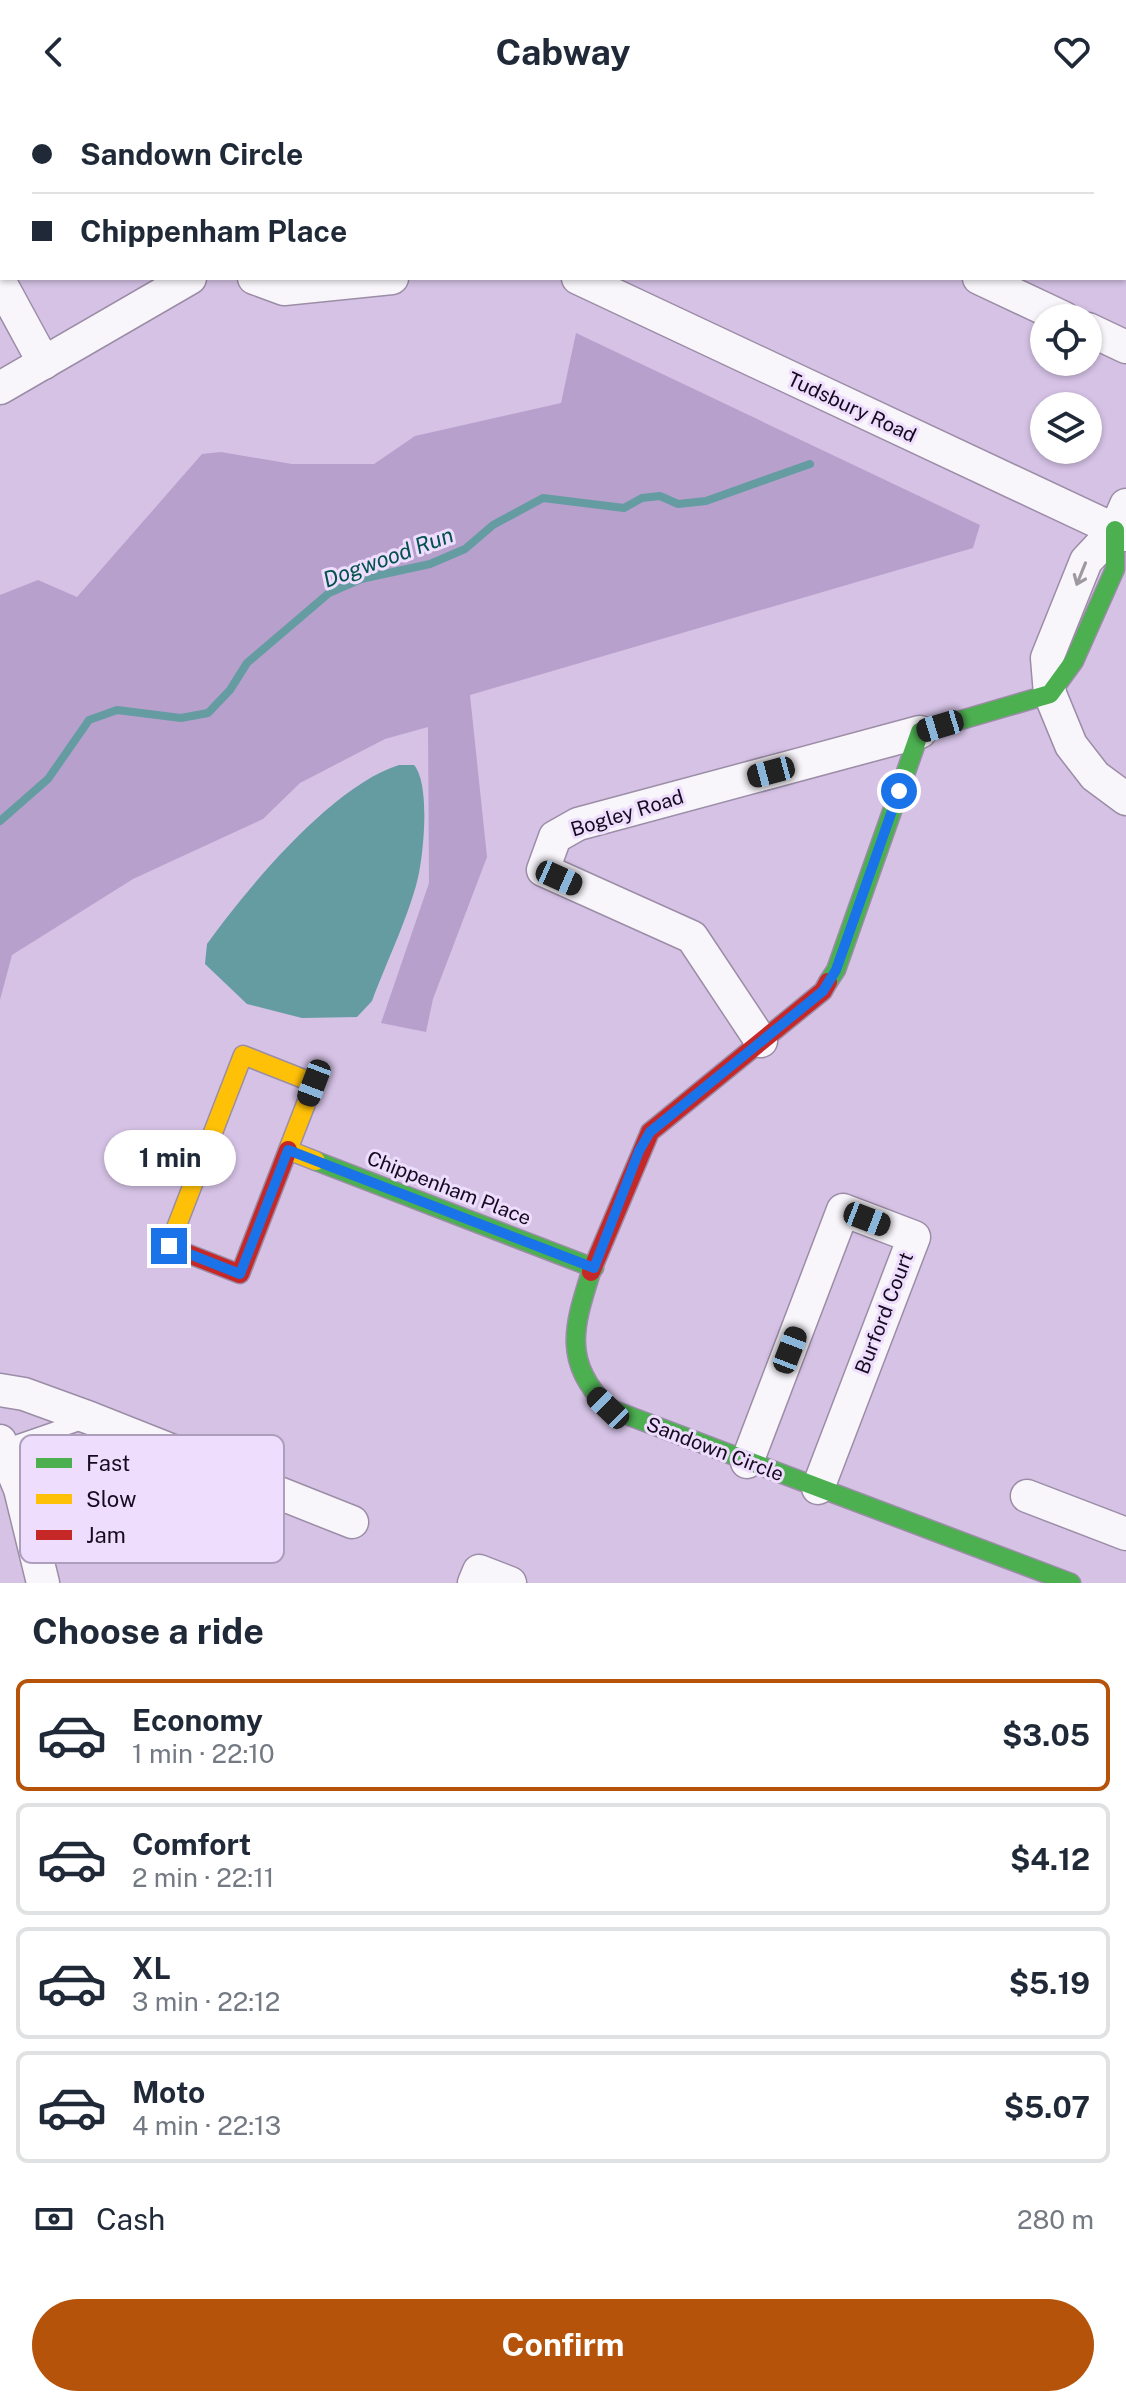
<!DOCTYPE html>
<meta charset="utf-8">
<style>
:root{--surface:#fff;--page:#f6f6f7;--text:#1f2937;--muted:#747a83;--line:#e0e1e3;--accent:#b45309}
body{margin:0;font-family:"Public Sans",sans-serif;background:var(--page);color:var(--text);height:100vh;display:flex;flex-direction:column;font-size:30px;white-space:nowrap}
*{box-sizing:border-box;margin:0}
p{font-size:26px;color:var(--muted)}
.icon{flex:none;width:44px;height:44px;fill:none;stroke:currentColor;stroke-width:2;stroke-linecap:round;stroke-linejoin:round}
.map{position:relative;height:1479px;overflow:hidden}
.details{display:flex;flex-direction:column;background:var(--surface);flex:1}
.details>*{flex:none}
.banner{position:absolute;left:0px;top:0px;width:1126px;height:176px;box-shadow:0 2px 6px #0004;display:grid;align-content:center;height:176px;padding:0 32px;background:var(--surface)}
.controls{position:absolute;left:1030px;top:200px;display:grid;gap:16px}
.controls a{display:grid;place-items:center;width:72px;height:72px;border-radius:50%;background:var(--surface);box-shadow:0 2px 6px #0004;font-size:40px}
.end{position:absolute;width:36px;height:36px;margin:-18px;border:10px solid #1a73e8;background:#fff;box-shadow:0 0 0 4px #fff}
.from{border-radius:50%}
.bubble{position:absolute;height:56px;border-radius:28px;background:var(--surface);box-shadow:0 2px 6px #0004;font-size:26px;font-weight:700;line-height:56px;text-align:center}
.car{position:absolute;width:24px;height:48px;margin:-24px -12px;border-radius:10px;box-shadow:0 0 6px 2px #0007;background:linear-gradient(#222 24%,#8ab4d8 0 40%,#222 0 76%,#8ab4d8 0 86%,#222 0)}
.banner b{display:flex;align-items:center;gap:28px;height:76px;font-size:30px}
.banner b+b{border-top:2px solid var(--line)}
.banner i{width:20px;height:20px;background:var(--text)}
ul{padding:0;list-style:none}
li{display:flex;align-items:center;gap:24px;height:112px;margin:0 16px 12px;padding:0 16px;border:4px solid var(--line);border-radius:12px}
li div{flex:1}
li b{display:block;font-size:30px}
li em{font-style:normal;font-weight:700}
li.on{border-color:var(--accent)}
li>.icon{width:72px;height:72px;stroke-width:1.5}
h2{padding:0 32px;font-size:36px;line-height:96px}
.pay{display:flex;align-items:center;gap:20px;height:88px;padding:0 32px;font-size:30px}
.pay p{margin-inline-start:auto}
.cta{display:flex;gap:16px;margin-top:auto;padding:16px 32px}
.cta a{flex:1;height:92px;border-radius:48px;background:var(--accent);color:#fff;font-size:32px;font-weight:700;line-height:92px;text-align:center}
header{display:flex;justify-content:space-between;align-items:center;height:104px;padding:0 32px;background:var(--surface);font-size:36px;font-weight:700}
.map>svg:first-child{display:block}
.forest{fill:#b8a0cd}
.water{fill:#649ca2}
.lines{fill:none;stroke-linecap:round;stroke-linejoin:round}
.stream{stroke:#649ca2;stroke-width:8}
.lane-casing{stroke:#9c8da7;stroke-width:19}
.street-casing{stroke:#9c8da7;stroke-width:35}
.fast-casing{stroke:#9c8da7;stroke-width:21}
.slow-casing{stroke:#9c8da7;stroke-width:21}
.jam-casing{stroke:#9c8da7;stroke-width:21}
.lane{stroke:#f9f6fb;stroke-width:16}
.street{stroke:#f9f6fb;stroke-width:32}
.fast{stroke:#4caf50;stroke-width:18}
.slow{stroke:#ffc107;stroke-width:18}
.jam{stroke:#c62828;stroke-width:18}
.oneway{stroke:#9e98a3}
.route{stroke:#1a73e8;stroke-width:10}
.labels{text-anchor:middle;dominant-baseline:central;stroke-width:6;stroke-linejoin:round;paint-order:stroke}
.street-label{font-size:20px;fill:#160a20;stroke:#eeddfd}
.water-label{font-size:22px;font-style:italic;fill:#01514d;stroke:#eeddfd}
.key{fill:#eeddfd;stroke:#ad9ebb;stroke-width:2}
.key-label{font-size:22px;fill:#160a20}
</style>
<header><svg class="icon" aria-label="back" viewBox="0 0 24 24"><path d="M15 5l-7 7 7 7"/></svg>Cabway<svg class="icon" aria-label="heart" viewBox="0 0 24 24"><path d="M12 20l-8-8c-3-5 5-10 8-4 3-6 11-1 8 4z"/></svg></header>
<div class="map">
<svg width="1126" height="1479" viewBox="0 0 1126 1479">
<rect width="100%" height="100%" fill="#d5c2e5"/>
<polygon class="forest" points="576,229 980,421 973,444 470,591 487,753 433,895 426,928 381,919 429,779 428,623 385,635 300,679 263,715 133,775 12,851 0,896 0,491 38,476 77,493 202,350 221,348 292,360 374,360 415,332 561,299"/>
<path class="water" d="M 399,661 L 414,661 C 430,680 424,743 419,769 C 411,808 386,859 372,897 L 357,913 L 302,914 L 247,900 L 205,860 L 207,840 C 248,783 332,682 399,661 Z"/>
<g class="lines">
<polyline class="stream" points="0,717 48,675 89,616 117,606 181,614 208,609 230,586 247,559 329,489 361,475 430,460 465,445 493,421 543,394 624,404 642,394 660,392 678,400 706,397 810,360"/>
<defs>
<polyline id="lane" points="4,1344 85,1316"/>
<g id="street">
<polyline points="205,0 209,2"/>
<polyline points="536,0 538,2"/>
<polyline points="1105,0 1105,2"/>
<polyline points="475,2 476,0"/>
<polyline points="1124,76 1126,78"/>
<polyline points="254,174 284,185 392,174"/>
<polyline points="578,174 1126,431"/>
<polyline points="979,174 1064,214"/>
<polyline points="0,178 44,259"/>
<polyline points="1088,225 1126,243"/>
<polyline points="0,284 190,174"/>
<polyline points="1126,401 1115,426 1086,457 1047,554 1050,590 1071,641 1095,672 1126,695"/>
<polyline points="761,937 692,833 543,766 555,733 578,720 920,628"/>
<polyline points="0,1286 24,1290 90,1314 352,1418"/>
<polyline points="0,1337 20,1385 43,1479"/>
<polyline points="747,1358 843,1106 914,1133 818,1384"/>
<polyline points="1027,1392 1126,1430"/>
<polyline points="474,1479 479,1467 510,1479"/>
</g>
<g id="fast">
<polyline points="828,878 836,866 920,628 1050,590 1074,557 1115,465 1115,426"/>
<polyline points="316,1057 594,1164"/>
<path d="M 591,1168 C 573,1225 563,1257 608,1304 L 1071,1479"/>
</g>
<polyline id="slow" points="186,1149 169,1142 243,951 314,979 288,1046 316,1057"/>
<g id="jam">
<polyline points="186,1149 240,1170 288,1046"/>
<polyline points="591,1168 650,1028 823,887 828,878"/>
</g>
</defs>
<use href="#lane" class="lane-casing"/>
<use href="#street" class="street-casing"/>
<use href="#fast" class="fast-casing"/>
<use href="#slow" class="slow-casing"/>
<use href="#jam" class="jam-casing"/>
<use href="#lane" class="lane"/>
<use href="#street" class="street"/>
<use href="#fast" class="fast"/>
<use href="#slow" class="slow"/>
<use href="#jam" class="jam"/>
</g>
<defs><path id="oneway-shaft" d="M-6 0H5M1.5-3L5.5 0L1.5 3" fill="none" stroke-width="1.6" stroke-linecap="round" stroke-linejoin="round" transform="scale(2)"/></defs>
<use class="oneway" href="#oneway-shaft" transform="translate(1081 470) rotate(112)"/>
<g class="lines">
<polyline class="route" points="169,1142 240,1170 288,1046 594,1164 639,1047 650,1028 823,887 836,866 899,687"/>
</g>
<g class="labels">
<g class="street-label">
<text transform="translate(852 303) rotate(25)">Tudsbury Road</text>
<text transform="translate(627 709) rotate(-17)">Bogley Road</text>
<text transform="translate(449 1084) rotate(21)">Chippenham Place</text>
<text transform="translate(884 1209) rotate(-69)">Burford Court</text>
<text transform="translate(715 1345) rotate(21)">Sandown Circle</text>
</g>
<g class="water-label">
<text transform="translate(388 453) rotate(-20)">Dogwood Run</text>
</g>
</g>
<rect x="20" y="1331" width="264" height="128" rx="12" class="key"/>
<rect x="36" y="1354" width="36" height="10" fill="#4caf50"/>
<rect x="36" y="1390" width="36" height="10" fill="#ffc107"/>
<rect x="36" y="1426" width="36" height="10" fill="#c62828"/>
<g class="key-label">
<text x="86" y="1367">Fast</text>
<text x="86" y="1403">Slow</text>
<text x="86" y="1439">Jam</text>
</g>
</svg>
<div class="controls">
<a><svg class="icon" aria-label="locate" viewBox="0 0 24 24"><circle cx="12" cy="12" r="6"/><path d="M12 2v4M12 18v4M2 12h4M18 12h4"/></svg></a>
<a><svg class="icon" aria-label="layers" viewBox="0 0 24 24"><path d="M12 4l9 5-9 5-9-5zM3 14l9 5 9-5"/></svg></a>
</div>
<i class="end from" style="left:899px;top:687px"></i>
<i class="end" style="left:169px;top:1142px"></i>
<div class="bubble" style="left:104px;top:1026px;width:132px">1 min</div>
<i class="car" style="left:940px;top:622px;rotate:253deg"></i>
<i class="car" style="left:771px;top:668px;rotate:255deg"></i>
<i class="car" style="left:559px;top:774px;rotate:114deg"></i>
<i class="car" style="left:314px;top:979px;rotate:201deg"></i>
<i class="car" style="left:867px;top:1115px;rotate:111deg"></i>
<i class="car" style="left:790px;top:1246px;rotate:21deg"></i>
<i class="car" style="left:608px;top:1304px;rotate:314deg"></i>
<div class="banner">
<b><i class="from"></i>Sandown Circle</b>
<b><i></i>Chippenham Place</b>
</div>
</div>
<section class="details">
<h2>Choose a ride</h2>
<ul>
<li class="on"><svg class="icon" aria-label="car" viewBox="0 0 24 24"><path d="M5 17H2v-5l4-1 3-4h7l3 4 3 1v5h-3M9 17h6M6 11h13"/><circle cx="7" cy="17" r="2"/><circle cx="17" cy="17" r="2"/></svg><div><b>Economy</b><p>1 min · 22:10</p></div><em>$3.05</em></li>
<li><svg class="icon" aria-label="car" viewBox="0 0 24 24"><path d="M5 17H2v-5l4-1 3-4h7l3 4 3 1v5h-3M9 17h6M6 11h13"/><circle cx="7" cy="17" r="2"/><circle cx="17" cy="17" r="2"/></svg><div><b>Comfort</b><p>2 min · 22:11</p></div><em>$4.12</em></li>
<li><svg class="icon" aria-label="car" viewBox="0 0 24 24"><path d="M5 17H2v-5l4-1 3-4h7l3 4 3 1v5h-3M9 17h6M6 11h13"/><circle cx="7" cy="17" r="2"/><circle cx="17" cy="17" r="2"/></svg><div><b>XL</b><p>3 min · 22:12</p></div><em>$5.19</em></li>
<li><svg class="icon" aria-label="car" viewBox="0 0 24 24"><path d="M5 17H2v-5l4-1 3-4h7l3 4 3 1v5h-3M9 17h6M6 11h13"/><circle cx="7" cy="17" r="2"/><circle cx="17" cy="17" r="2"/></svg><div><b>Moto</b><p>4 min · 22:13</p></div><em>$5.07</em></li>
</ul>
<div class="pay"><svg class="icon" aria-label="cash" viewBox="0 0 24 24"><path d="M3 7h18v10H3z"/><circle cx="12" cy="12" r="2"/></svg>Cash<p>280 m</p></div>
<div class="cta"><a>Confirm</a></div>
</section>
